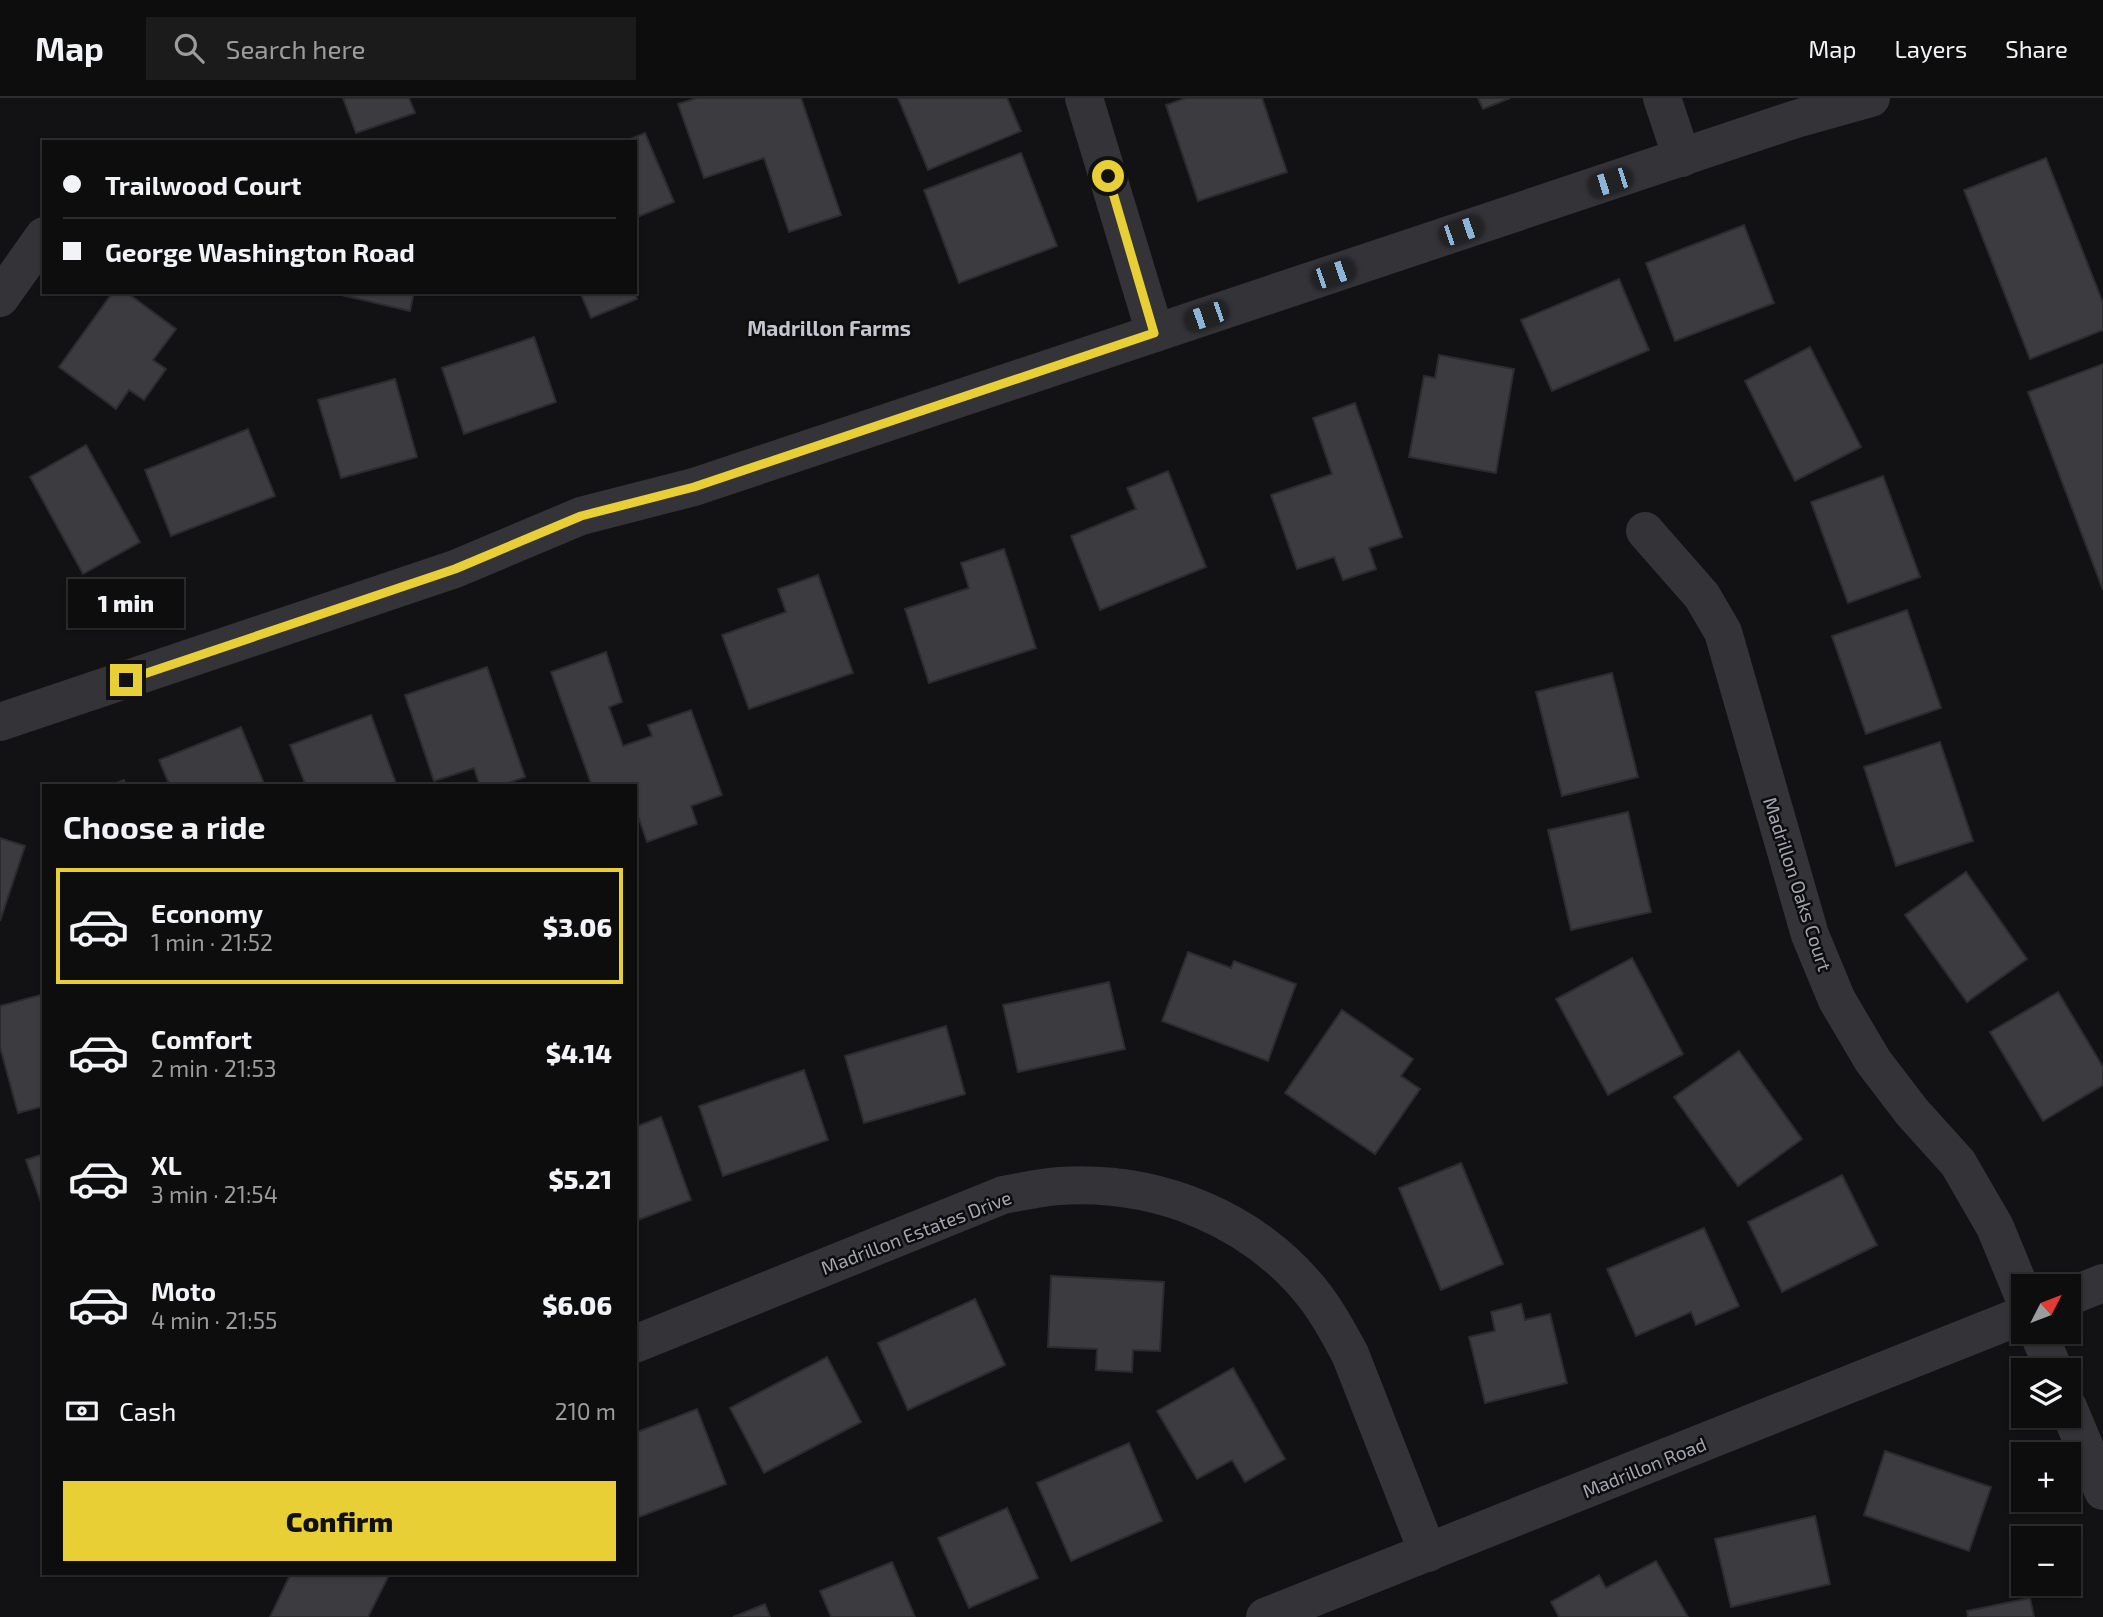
<!DOCTYPE html>
<meta charset="utf-8">
<style>
:root{--surface:#0e0d0e;--page:#1c1b1c;--text:#f1f3f6;--muted:#9b9c9e;--line:#2e2d2e;--accent:#e7cf35}
body{margin:0;font-family:"Exo 2",sans-serif;background:var(--page);color:var(--text);height:100vh;display:flex;flex-direction:column;font-size:26px;white-space:nowrap}
*{box-sizing:border-box;margin:0}
p{font-size:23px;color:var(--muted)}
.icon{flex:none;width:38px;height:38px;fill:none;stroke:currentColor;stroke-width:2;stroke-linecap:round;stroke-linejoin:round}
.map{position:relative;flex:1;overflow:hidden}
.drawer{position:absolute;left:42px;top:686px;width:595px;height:791px;display:flex;flex-direction:column;background:var(--surface);border-radius:0px;box-shadow:0 2px 5px #0004,0 0 0 2px var(--line)}
.drawer>*{flex:none}
.guide{position:absolute;left:42px;top:42px;width:595px;height:154px;border-radius:0px;box-shadow:0 2px 5px #0004,0 0 0 2px var(--line);display:grid;align-content:center;height:154px;padding:0 21px;background:var(--surface)}
.needle{width:46px;rotate:48deg}
.tools{position:absolute;left:2011px;top:1176px;display:grid;gap:14px}
.tools a{display:grid;place-items:center;width:70px;height:70px;border-radius:0px;background:var(--surface);box-shadow:0 2px 5px #0004,0 0 0 2px var(--line);font-size:35px}
.end{position:absolute;width:32px;height:32px;margin:-16px;border:9px solid #e7cf35;background:#111;box-shadow:0 0 0 4px #111}
.from{border-radius:50%}
.bubble{position:absolute;height:49px;border-radius:0px;background:var(--surface);box-shadow:0 2px 5px #0004,0 0 0 2px var(--line);font-size:23px;font-weight:800;line-height:49px;text-align:center}
.car{position:absolute;width:21px;height:42px;margin:-21px -10px;border-radius:9px;box-shadow:0 0 5px 2px #0007;background:linear-gradient(#222 24%,#8ab4d8 0 40%,#222 0 76%,#8ab4d8 0 86%,#222 0)}
.guide b{display:flex;align-items:center;gap:24px;height:66px;font-size:26px}
.guide b+b{border-top:2px solid var(--line)}
.guide i{width:18px;height:18px;background:var(--text)}
ul{padding:0;list-style:none}
li{display:flex;align-items:center;gap:21px;height:116px;margin:0 14px 10px;padding:0 7px;border:4px solid transparent;border-radius:0px}
li div{flex:1}
li b{display:block;font-size:26px}
li em{font-style:normal;font-weight:800}
li.current{border-color:var(--accent)}
li>.icon{width:63px;height:63px;stroke-width:1.5}
h2{padding:0 21px;font-size:32px;line-height:84px}
.pay{display:flex;align-items:center;gap:18px;height:77px;padding:0 21px;font-size:26px}
.pay p{margin-inline-start:auto}
.action{display:flex;gap:14px;margin-top:auto;padding:14px 21px}
.action a{flex:1;height:80px;border-radius:0px;background:var(--accent);color:#111;font-size:28px;font-weight:800;line-height:80px;text-align:center}
header{display:flex;align-items:center;gap:42px;box-sizing:border-box;height:98px;padding:0 35px;background:var(--surface);border-bottom:2px solid var(--line)}
header strong{font-size:33px}
nav{display:flex;gap:38px;margin-inline-start:auto;font-size:24px}
.search{width:490px;height:63px;background:var(--page);display:flex;align-items:center;gap:18px;box-sizing:border-box;padding:0 24px;border-radius:0px;color:var(--muted);font-size:26px}
.map>svg:first-child{display:block}
.building{fill:#3c3b40;stroke:#2c2c2f;stroke-width:2}
.lines{fill:none;stroke-linecap:round;stroke-linejoin:round}
.minor{stroke:#333338;stroke-width:38}
.route{stroke:#e7cf35;stroke-width:9}
.labels{text-anchor:middle;dominant-baseline:central;stroke-width:5;stroke-linejoin:round;paint-order:stroke}
.street-label{font-size:19px;fill:#a4a5b3;stroke:#0d0d0e}
.neighbourhood-label{font-size:21px;font-weight:bold;fill:#c4c5cf;stroke:#0d0d0e}
</style>
<header>
<strong>Map</strong>
<div class="search"><svg class="icon" aria-label="search" viewBox="0 0 24 24"><circle cx="10" cy="10" r="6"/><path d="M15 15l6 6"/></svg>Search here</div>
<nav><a>Map</a><a>Layers</a><a>Share</a></nav>
</header>
<div class="map">
<svg width="2103" height="1519" viewBox="0 0 2103 1519">
<rect width="100%" height="100%" fill="#121113"/>
<g class="building">
<polygon points="343,0 409,0 415,15 356,35"/>
<polygon points="697,0 801,0 841,117 789,134 764,60 704,80 678,6"/>
<polygon points="898,0 1007,0 1021,33 928,72"/>
<polygon points="1186,0 1262,0 1287,74 1198,103 1166,7"/>
<polygon points="1478,0 1510,0 1483,11"/>
<polygon points="645,35 674,104 635,120 635,44 623,44"/>
<polygon points="1021,55 1057,148 959,185 924,92"/>
<polygon points="2046,60 2103,205 2103,232 2030,261 1964,92"/>
<polygon points="1744,127 1774,205 1675,243 1646,165"/>
<polygon points="1619,181 1649,252 1552,293 1521,222"/>
<polygon points="113,194 126,194 176,231 153,262 166,271 144,302 129,292 116,311 59,269"/>
<polygon points="341,194 414,194 410,213 341,197"/>
<polygon points="580,194 634,194 637,201 591,220"/>
<polygon points="534,239 556,304 464,336 442,270"/>
<polygon points="1810,249 1861,349 1795,383 1745,283"/>
<polygon points="1439,257 1514,271 1496,375 1409,359 1424,278 1435,280"/>
<polygon points="2103,266 2103,492 2028,294"/>
<polygon points="395,281 417,359 341,380 318,302"/>
<polygon points="1355,305 1402,439 1369,450 1376,471 1343,482 1334,459 1297,471 1271,397 1332,376 1313,320"/>
<polygon points="248,331 275,398 171,438 145,372"/>
<polygon points="86,347 140,444 83,476 30,379"/>
<polygon points="1168,373 1206,469 1100,512 1071,438 1136,411 1127,390"/>
<polygon points="1883,378 1920,479 1848,505 1811,404"/>
<polygon points="1004,451 1036,550 929,585 905,511 969,490 961,465"/>
<polygon points="818,477 853,575 749,611 722,537 786,514 778,491"/>
<polygon points="1907,512 1941,610 1866,636 1832,538"/>
<polygon points="606,554 622,604 609,609 623,648 652,638 648,627 691,612 722,697 691,708 697,726 647,744 639,721 635,723 635,688 592,688 551,574"/>
<polygon points="487,569 525,679 499,688 480,688 474,670 434,683 405,597"/>
<polygon points="1612,575 1638,679 1562,698 1536,594"/>
<polygon points="371,617 397,688 306,688 290,647"/>
<polygon points="241,629 265,688 170,688 159,662"/>
<polygon points="1940,644 1973,743 1896,768 1864,669"/>
<polygon points="124,682 126,688 108,688"/>
<polygon points="1628,714 1651,814 1571,832 1548,732"/>
<polygon points="0,740 25,748 0,823"/>
<polygon points="1966,774 2027,861 1967,904 1905,817"/>
<polygon points="1188,854 1231,870 1234,863 1296,886 1268,963 1162,923"/>
<polygon points="1632,860 1683,956 1608,997 1556,901"/>
<polygon points="1109,884 1125,951 1018,974 1003,907"/>
<polygon points="2058,894 2103,969 2103,987 2043,1023 1990,934"/>
<polygon points="44,896 44,1008 18,1015 0,949 0,908"/>
<polygon points="1342,912 1413,961 1401,978 1420,991 1375,1056 1285,995"/>
<polygon points="946,928 965,996 864,1025 845,958"/>
<polygon points="1739,953 1802,1041 1738,1088 1674,999"/>
<polygon points="804,972 828,1042 723,1078 699,1008"/>
<polygon points="661,1019 691,1102 635,1123 635,1029"/>
<polygon points="44,1056 44,1113 26,1062"/>
<polygon points="1461,1065 1503,1166 1441,1192 1399,1090"/>
<polygon points="1842,1077 1877,1147 1782,1194 1748,1124"/>
<polygon points="1704,1130 1739,1208 1696,1227 1691,1214 1636,1238 1607,1171"/>
<polygon points="1051,1178 1164,1184 1160,1253 1133,1252 1132,1274 1096,1272 1097,1251 1048,1249"/>
<polygon points="975,1201 1005,1267 908,1312 878,1245"/>
<polygon points="1521,1206 1525,1222 1550,1216 1567,1285 1485,1305 1469,1239 1495,1233 1491,1214"/>
<polygon points="827,1259 861,1324 764,1375 730,1310"/>
<polygon points="1233,1270 1285,1361 1245,1384 1232,1362 1197,1381 1157,1313"/>
<polygon points="697,1311 726,1386 639,1419 635,1410 635,1335"/>
<polygon points="1129,1345 1162,1423 1071,1463 1037,1385"/>
<polygon points="1885,1353 1991,1389 1969,1453 1864,1417"/>
<polygon points="1007,1410 1038,1480 969,1510 938,1440"/>
<polygon points="1815,1418 1830,1486 1731,1509 1715,1441"/>
<polygon points="1656,1463 1688,1519 1559,1519 1551,1504 1599,1477 1606,1490"/>
<polygon points="892,1464 915,1519 831,1519 820,1493"/>
<polygon points="291,1475 390,1475 368,1519 270,1519"/>
<polygon points="2030,1500 2034,1519 1968,1519 1967,1513"/>
<polygon points="765,1506 770,1519 733,1519"/>
</g>
<g class="lines">
<g class="minor">
<polyline points="1084,0 1155,235"/>
<polyline points="1662,0 1682,60"/>
<polyline points="0,200 44,138"/>
<polyline points="1645,433 1702,498 1723,534 1810,837 1837,902 1873,963 1912,1014 1958,1065 1995,1129 2023,1197"/>
<polyline points="0,624 455,471 581,418 694,389 1796,21 1871,0"/>
<polyline points="2068,1199 2103,1185"/>
<polyline points="2038,1234 2054,1272"/>
<path d="M 635,1246 L 1003,1097 C 1021,1094 1041,1089 1060,1088 C 1157,1082 1253,1120 1314,1197 C 1329,1216 1339,1236 1350,1256 L 1428,1455"/>
<polyline points="2068,1309 2103,1393"/>
<polyline points="1265,1519 2023,1217"/>
</g>
</g>
<g class="lines">
<polyline class="route" points="126,582 455,471 581,418 694,389 1154,235 1108,78"/>
</g>
<g class="labels">
<g class="street-label">
<text transform="translate(1798 786) rotate(72)">Madrillon Oaks Court</text>
<text transform="translate(916 1134) rotate(-21)">Madrillon Estates Drive</text>
<text transform="translate(1644 1369) rotate(-22)">Madrillon Road</text>
</g>
<g class="neighbourhood-label">
<text x="829" y="229">Madrillon Farms</text>
</g>
</g>
</svg>
<div class="tools">
<a><svg class="needle" viewBox="-14 -14 28 28"><path d="M0-13l5 13h-10z" fill="#e53935"/><path d="M0 13l5-13h-10z" fill="#9b9c9e"/></svg></a>
<a><svg class="icon" aria-label="layers" viewBox="0 0 24 24"><path d="M12 4l9 5-9 5-9-5zM3 14l9 5 9-5"/></svg></a>
<a>+</a>
<a>−</a>
</div>
<i class="end from" style="left:1108px;top:78px"></i>
<i class="end" style="left:126px;top:582px"></i>
<div class="bubble" style="left:68px;top:481px;width:116px">1 min</div>
<i class="car" style="left:1610px;top:84px;rotate:252deg"></i>
<i class="car" style="left:1461px;top:133px;rotate:71deg"></i>
<i class="car" style="left:1333px;top:176px;rotate:71deg"></i>
<i class="car" style="left:1206px;top:218px;rotate:251deg"></i>
<div class="guide">
<b><i class="from"></i>Trailwood Court</b>
<b><i></i>George Washington Road</b>
</div>
<section class="drawer">
<h2>Choose a ride</h2>
<ul>
<li class="current"><svg class="icon" aria-label="car" viewBox="0 0 24 24"><path d="M5 17H2v-5l4-1 3-4h7l3 4 3 1v5h-3M9 17h6M6 11h13"/><circle cx="7" cy="17" r="2"/><circle cx="17" cy="17" r="2"/></svg><div><b>Economy</b><p>1 min · 21:52</p></div><em>$3.06</em></li>
<li><svg class="icon" aria-label="car" viewBox="0 0 24 24"><path d="M5 17H2v-5l4-1 3-4h7l3 4 3 1v5h-3M9 17h6M6 11h13"/><circle cx="7" cy="17" r="2"/><circle cx="17" cy="17" r="2"/></svg><div><b>Comfort</b><p>2 min · 21:53</p></div><em>$4.14</em></li>
<li><svg class="icon" aria-label="car" viewBox="0 0 24 24"><path d="M5 17H2v-5l4-1 3-4h7l3 4 3 1v5h-3M9 17h6M6 11h13"/><circle cx="7" cy="17" r="2"/><circle cx="17" cy="17" r="2"/></svg><div><b>XL</b><p>3 min · 21:54</p></div><em>$5.21</em></li>
<li><svg class="icon" aria-label="car" viewBox="0 0 24 24"><path d="M5 17H2v-5l4-1 3-4h7l3 4 3 1v5h-3M9 17h6M6 11h13"/><circle cx="7" cy="17" r="2"/><circle cx="17" cy="17" r="2"/></svg><div><b>Moto</b><p>4 min · 21:55</p></div><em>$6.06</em></li>
</ul>
<div class="pay"><svg class="icon" aria-label="cash" viewBox="0 0 24 24"><path d="M3 7h18v10H3z"/><circle cx="12" cy="12" r="2"/></svg>Cash<p>210 m</p></div>
<div class="action"><a>Confirm</a></div>
</section>
</div>
